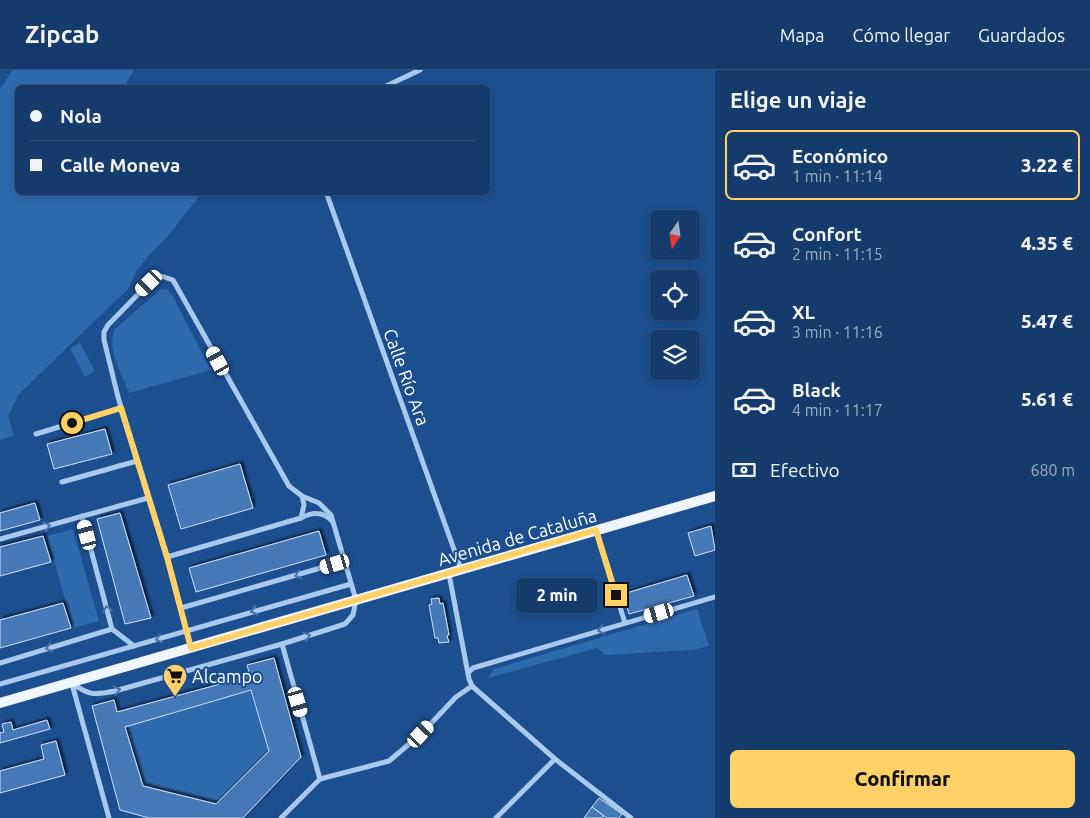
<!DOCTYPE html>
<html lang="es">
<meta charset="utf-8">
<style>
:root{--surface:#143b6b;--page:#214673;--text:#f1f3f6;--muted:#9dadc1;--line:#33557e;--accent:#ffd166}
body{margin:0;font-family:Ubuntu,sans-serif;background:var(--page);color:var(--text);height:100vh;display:flex;flex-direction:column;font-size:19px;white-space:nowrap}
*{box-sizing:border-box;margin:0}
p{font-size:16px;color:var(--muted)}
.icon{flex:none;width:28px;height:28px;fill:none;stroke:currentColor;stroke-width:2;stroke-linecap:round;stroke-linejoin:round}
.map{position:relative;flex:1;overflow:hidden}
.details{display:flex;flex-direction:column;background:var(--surface);width:375px}
.details>*{flex:none}
.banner{position:absolute;left:15px;top:15px;width:475px;height:110px;border-radius:8px;box-shadow:0 2px 8px #0003,0 0 0 1px var(--line);display:grid;align-content:center;height:110px;padding:0 15px;background:var(--surface)}
.needle{width:32px;rotate:193deg}
.fabs{position:absolute;left:650px;top:140px;display:grid;gap:10px}
.fabs a{display:grid;place-items:center;width:50px;height:50px;border-radius:8px;background:var(--surface);box-shadow:0 2px 8px #0003,0 0 0 1px var(--line);font-size:25px}
.end{position:absolute;width:22px;height:22px;margin:-11px;border:6px solid #ffd166;background:#111;box-shadow:0 0 0 2px #111}
.from{border-radius:50%}
.bubble{position:absolute;height:35px;border-radius:8px;background:var(--surface);box-shadow:0 2px 8px #0003,0 0 0 1px var(--line);font-size:16px;font-weight:800;line-height:35px;text-align:center}
.car{position:absolute;width:15px;height:30px;margin:-15px -8px;border-radius:6px;box-shadow:0 0 4px 1px #0007;background:linear-gradient(#fff 24%,#345 0 40%,#fff 0 76%,#345 0 86%,#fff 0)}
.banner b{display:flex;align-items:center;gap:18px;height:48px;font-size:19px}
.banner b+b{border-top:1px solid var(--line)}
.banner i{width:12px;height:12px;background:var(--text)}
ul{padding:0;list-style:none}
li{display:flex;align-items:center;gap:15px;height:70px;margin:0 10px 8px;padding:0 5px;border:2px solid transparent;border-radius:8px}
li div{flex:1}
li b{display:block;font-size:19px}
li em{font-style:normal;font-weight:800}
li.current{border-color:var(--accent)}
li>.icon{width:45px;height:45px;stroke-width:1.5}
h2{padding:0 15px;font-size:22px;line-height:60px}
.pay{display:flex;align-items:center;gap:12px;height:55px;padding:0 15px;font-size:19px}
.pay p{margin-inline-start:auto}
.action{display:flex;gap:10px;margin-top:auto;padding:10px 15px}
.action a{flex:1;height:58px;border-radius:8px;background:var(--accent);color:#111;font-size:20px;font-weight:800;line-height:58px;text-align:center}
header{display:flex;align-items:center;gap:30px;box-sizing:border-box;height:70px;padding:0 25px;background:var(--surface);border-bottom:1px solid var(--line)}
header strong{font-size:24px}
nav{display:flex;gap:28px;margin-inline-start:auto;font-size:18px}
main{display:flex;flex:1;min-height:0}
.map>svg:first-child{display:block}
.green{fill:#2e69ad}
.building{fill:#4478b7;stroke:#cfe3fa;fill-rule:evenodd;filter:url(#shadow)}
.lines{fill:none;stroke-linecap:round;stroke-linejoin:round}
.minor{stroke:#a9c9ee;stroke-width:5}
.primary{stroke:#f0f6ff;stroke-width:10}
.oneway{stroke:#4674ac}
.route{stroke:#ffd166;stroke-width:6}
.labels{text-anchor:middle;dominant-baseline:central;stroke-width:4;stroke-linejoin:round;paint-order:stroke}
.street-label{font-size:18px;fill:#fff;stroke:#1b4f8f}
.poi-label{font-size:18px;fill:#fff;stroke:#1b4f8f;text-anchor:start}
</style>
<header>
<strong>Zipcab</strong>
<nav><a>Mapa</a><a>Cómo llegar</a><a>Guardados</a></nav>
</header>
<main>
<div class="map">
<svg width="715" height="748" viewBox="0 0 715 748">
<defs>
<filter id="shadow"><feDropShadow dx="2.5" dy="-2.5" stdDeviation="1" flood-color="#0009"/></filter>
</defs>
<rect width="100%" height="100%" fill="#1b4f8f"/>
<g class="green">
<polygon points="13,0 134,0 124,17 18,18 18,122 202,123 167,167 149,185 136,202 128,219 19,324 8,346 14,366 0,370 0,19"/>
<path d="M 161,219 L 168,220 L 172,225 L 211,300 L 129,323 C 122,304 106,279 115,259 Z"/>
<polygon points="80,273 95,301 85,307 70,278"/>
<polygon points="73,459 99,551 73,558 47,466"/>
<polygon points="697,539 709,576 692,580 606,585 597,578 488,608 494,599"/>
<polygon points="251,620 269,681 216,734 143,716 125,657"/>
</g>
<g class="building">
<polygon points="105,359 112,384 54,399 47,374"/>
<polygon points="240,394 253,438 181,459 168,415"/>
<polygon points="35,433 40,450 0,461 0,443"/>
<polygon points="120,443 151,548 125,554 97,449"/>
<polygon points="711,456 715,480 695,486 688,463"/>
<polygon points="319,461 326,485 196,522 189,498"/>
<polygon points="43,466 51,492 0,506 0,477"/>
<polygon points="687,505 694,526 629,544 623,524"/>
<polygon points="439,528 440,534 443,533 449,565 447,566 449,572 439,573 438,568 435,568 429,535 432,534 431,529"/>
<polygon points="63,533 71,558 0,578 0,550"/>
<path d="M 274,588 L 301,687 L 243,748 L 149,748 L 120,740 L 92,636 L 114,630 L 117,642 L 250,606 L 247,595 ZM 251,620 L 269,681 L 216,734 L 143,716 L 125,657 Z"/>
<polygon points="47,650 50,659 0,673 0,663 4,662 2,654 11,652 13,660"/>
<polygon points="56,671 65,705 0,723 0,701 44,689 41,675"/>
<polygon points="599,728 622,744 619,748 607,748 592,737"/>
<polygon points="592,737 604,746 602,748 584,748"/>
</g>
<g class="lines">
<g class="minor">
<polyline points="382,18 420,0"/>
<polyline points="326,122 461,499"/>
<polyline points="36,364 121,338"/>
<polyline points="62,412 137,391"/>
<polyline points="82,446 112,559 134,576"/>
<polyline points="301,448 304,435 302,426"/>
<polyline points="596,460 625,553"/>
<polyline points="0,469 148,428"/>
<path d="M 167,487 L 301,448 C 312,442 323,441 332,451"/>
<polyline points="449,504 469,609 472,616 555,689 631,748"/>
<polyline points="181,538 345,491"/>
<polyline points="282,574 320,709"/>
<polyline points="0,593 112,559"/>
<polyline points="468,603 473,598 715,527"/>
<path d="M 72,613 C 89,626 95,625 115,621 L 282,574 L 345,554 L 353,545 L 356,530 L 331,445 L 319,433 L 302,426 L 289,416 L 173,210 L 161,206 L 149,213 L 108,255 L 104,262 L 104,270 L 118,327 L 167,487 L 191,578"/>
<polyline points="0,614 351,514"/>
<polyline points="72,614 109,748"/>
<polyline points="281,748 320,709 389,691 421,664 456,627 472,616"/>
<polyline points="496,748 555,689"/>
</g>
<polyline class="primary" points="0,633 715,426"/>
</g>
<defs><path id="oneway-chevron" d="M-2-3.5L2.5 0L-2 3.5" fill="none" stroke-width="1.6" stroke-linecap="round" stroke-linejoin="round" transform="scale(1.25)"/></defs>
<g class="oneway">
<use href="#oneway-chevron" transform="translate(47 456) rotate(-16)"/>
<use href="#oneway-chevron" transform="translate(298 505) rotate(164)"/>
<use href="#oneway-chevron" transform="translate(107 539) rotate(-105)"/>
<use href="#oneway-chevron" transform="translate(254 541) rotate(164)"/>
<use href="#oneway-chevron" transform="translate(601 560) rotate(164)"/>
<use href="#oneway-chevron" transform="translate(307 566) rotate(-18)"/>
<use href="#oneway-chevron" transform="translate(159 569) rotate(163)"/>
<use href="#oneway-chevron" transform="translate(49 578) rotate(164)"/>
<use href="#oneway-chevron" transform="translate(117 620) rotate(-14)"/>
</g>
<g class="lines">
<polyline class="route" points="72,353 121,338 167,487 191,578 596,460 616,525"/>
</g>
<defs>
<symbol id="supermarket-pin" viewBox="-11 -11 22 30"><path d="M0 17L-7.5 6A9.5 9.5 0 1 1 7.5 6Z" fill="#ffd166" stroke="#1b4f8f"/><path d="M-6-5.5h2.5l.6 2H6L4.5 2H-2.5L-4.4-4H-6ZM-1.5 3.2a1.3 1.3 0 1 0 .1 0ZM3 3.2a1.3 1.3 0 1 0 .1 0Z" fill="#111"/></symbol>
</defs>
<g fill-rule="evenodd">
<use href="#supermarket-pin" x="161" y="592" width="28" height="38"/>
</g>
<g class="labels">
<g class="street-label">
<text transform="translate(407 307) rotate(70)">Calle Río Ara</text>
<text transform="translate(517 467) rotate(-16)">Avenida de Cataluña</text>
</g>
<g class="poi-label">
<text x="192" y="606">Alcampo</text>
</g>
</g>
</svg>
<div class="fabs">
<a><svg class="needle" viewBox="-14 -14 28 28"><path d="M0-13l5 13h-10z" fill="#e53935"/><path d="M0 13l5-13h-10z" fill="#9dadc1"/></svg></a>
<a><svg class="icon" aria-label="locate" viewBox="0 0 24 24"><circle cx="12" cy="12" r="6"/><path d="M12 2v4M12 18v4M2 12h4M18 12h4"/></svg></a>
<a><svg class="icon" aria-label="layers" viewBox="0 0 24 24"><path d="M12 4l9 5-9 5-9-5zM3 14l9 5 9-5"/></svg></a>
</div>
<i class="end from" style="left:72px;top:353px"></i>
<i class="end" style="left:616px;top:525px"></i>
<div class="bubble" style="left:516px;top:508px;width:82px">2 min</div>
<i class="car" style="left:149px;top:213px;rotate:226deg"></i>
<i class="car" style="left:218px;top:291px;rotate:331deg"></i>
<i class="car" style="left:87px;top:465px;rotate:345deg"></i>
<i class="car" style="left:335px;top:494px;rotate:254deg"></i>
<i class="car" style="left:659px;top:543px;rotate:254deg"></i>
<i class="car" style="left:298px;top:632px;rotate:164deg"></i>
<i class="car" style="left:421px;top:664px;rotate:43deg"></i>
<div class="banner">
<b><i class="from"></i>Nola</b>
<b><i></i>Calle Moneva</b>
</div>
</div>
<section class="details">
<h2>Elige un viaje</h2>
<ul>
<li class="current"><svg class="icon" aria-label="car" viewBox="0 0 24 24"><path d="M5 17H2v-5l4-1 3-4h7l3 4 3 1v5h-3M9 17h6M6 11h13"/><circle cx="7" cy="17" r="2"/><circle cx="17" cy="17" r="2"/></svg><div><b>Económico</b><p>1 min · 11:14</p></div><em>3.22 €</em></li>
<li><svg class="icon" aria-label="car" viewBox="0 0 24 24"><path d="M5 17H2v-5l4-1 3-4h7l3 4 3 1v5h-3M9 17h6M6 11h13"/><circle cx="7" cy="17" r="2"/><circle cx="17" cy="17" r="2"/></svg><div><b>Confort</b><p>2 min · 11:15</p></div><em>4.35 €</em></li>
<li><svg class="icon" aria-label="car" viewBox="0 0 24 24"><path d="M5 17H2v-5l4-1 3-4h7l3 4 3 1v5h-3M9 17h6M6 11h13"/><circle cx="7" cy="17" r="2"/><circle cx="17" cy="17" r="2"/></svg><div><b>XL</b><p>3 min · 11:16</p></div><em>5.47 €</em></li>
<li><svg class="icon" aria-label="car" viewBox="0 0 24 24"><path d="M5 17H2v-5l4-1 3-4h7l3 4 3 1v5h-3M9 17h6M6 11h13"/><circle cx="7" cy="17" r="2"/><circle cx="17" cy="17" r="2"/></svg><div><b>Black</b><p>4 min · 11:17</p></div><em>5.61 €</em></li>
</ul>
<div class="pay"><svg class="icon" aria-label="cash" viewBox="0 0 24 24"><path d="M3 7h18v10H3z"/><circle cx="12" cy="12" r="2"/></svg>Efectivo<p>680 m</p></div>
<div class="action"><a>Confirmar</a></div>
</section>
</main>
